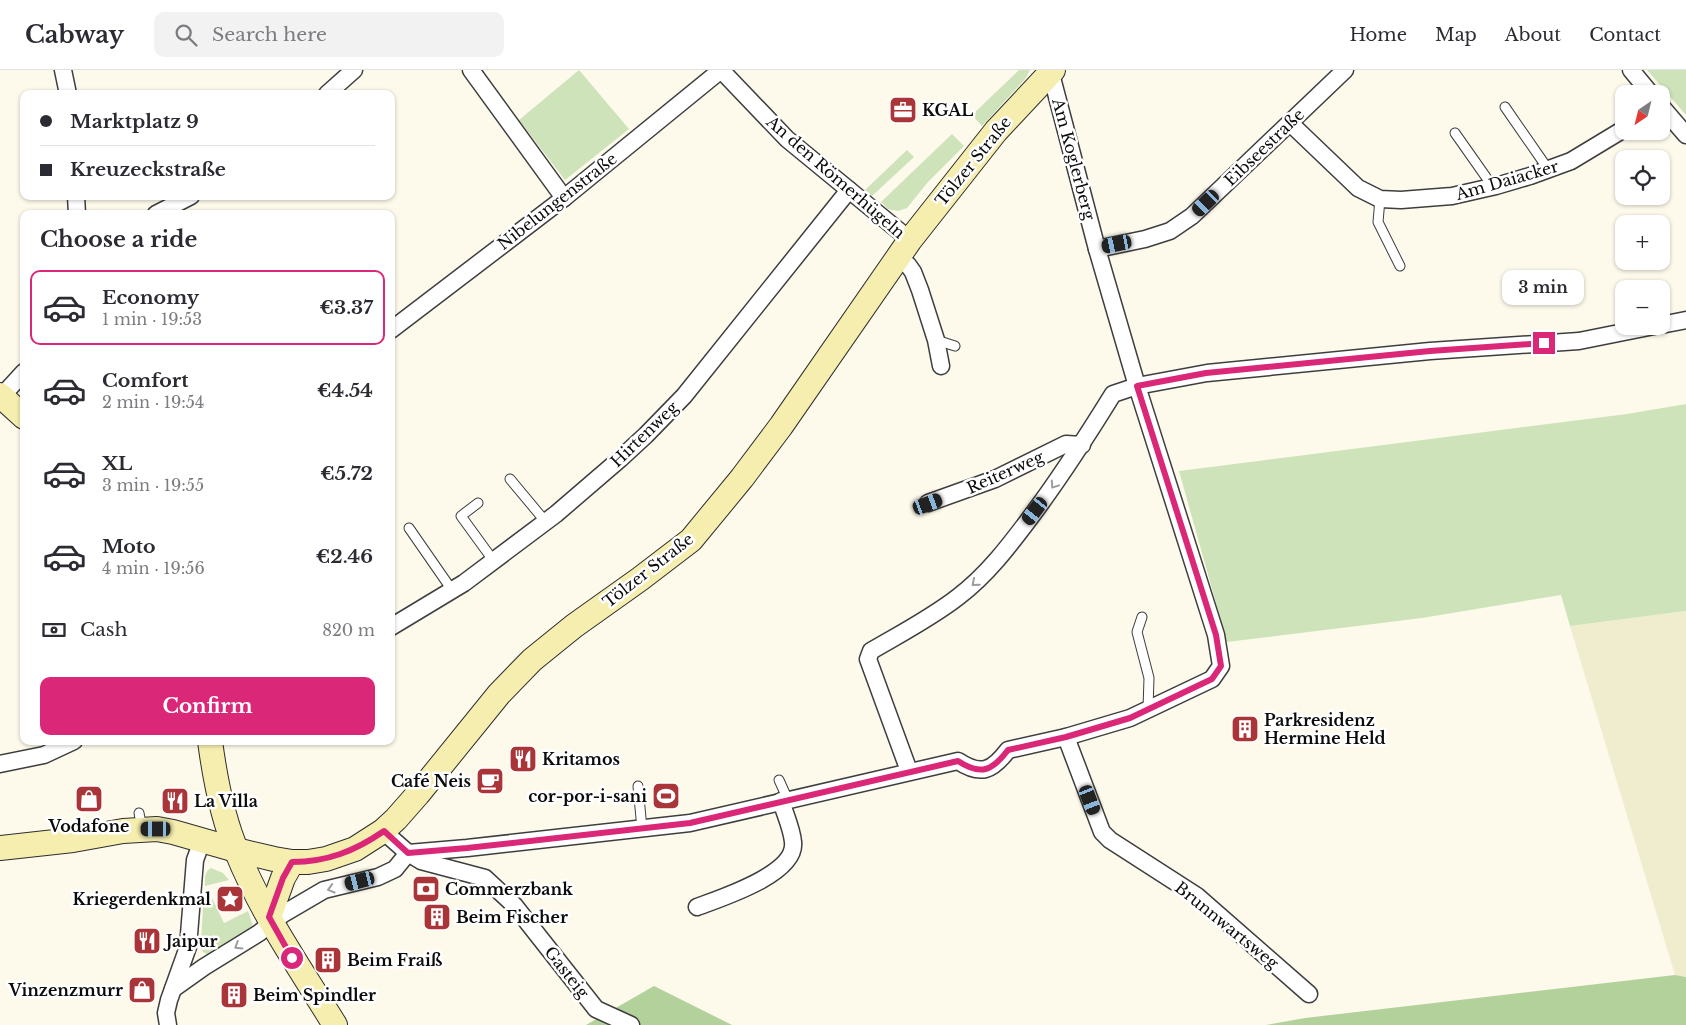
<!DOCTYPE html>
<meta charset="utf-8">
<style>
:root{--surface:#fff;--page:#f2f2f3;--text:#2b2b33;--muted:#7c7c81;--line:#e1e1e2;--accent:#db2777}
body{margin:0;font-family:"Libre Baskerville",serif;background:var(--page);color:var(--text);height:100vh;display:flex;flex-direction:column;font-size:19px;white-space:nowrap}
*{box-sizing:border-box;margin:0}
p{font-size:16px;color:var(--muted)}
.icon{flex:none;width:28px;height:28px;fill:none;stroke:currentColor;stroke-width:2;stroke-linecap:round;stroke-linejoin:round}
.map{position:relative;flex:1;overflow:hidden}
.sheet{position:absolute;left:20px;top:140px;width:375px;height:535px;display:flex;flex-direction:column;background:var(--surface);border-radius:10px;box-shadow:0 1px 4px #0004}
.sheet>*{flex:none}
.hud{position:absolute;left:20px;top:20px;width:375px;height:110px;border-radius:10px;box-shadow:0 1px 4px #0004;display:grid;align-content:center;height:110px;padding:0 20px;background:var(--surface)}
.needle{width:32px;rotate:215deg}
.tools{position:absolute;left:1615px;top:15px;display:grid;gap:10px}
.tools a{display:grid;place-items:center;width:55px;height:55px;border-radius:10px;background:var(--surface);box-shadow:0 1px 4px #0004;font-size:25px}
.end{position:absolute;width:22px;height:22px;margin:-11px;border:6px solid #db2777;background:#fff;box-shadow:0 0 0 2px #fff}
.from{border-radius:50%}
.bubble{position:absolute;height:35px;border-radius:10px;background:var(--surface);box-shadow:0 1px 4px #0004;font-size:16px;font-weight:800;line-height:35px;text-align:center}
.car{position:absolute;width:15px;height:30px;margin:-15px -8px;border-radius:6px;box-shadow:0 0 4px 1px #0007;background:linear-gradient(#222 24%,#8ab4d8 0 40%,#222 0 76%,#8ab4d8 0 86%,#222 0)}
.hud b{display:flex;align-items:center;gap:18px;height:48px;font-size:19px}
.hud b+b{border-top:1px solid var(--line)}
.hud i{width:12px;height:12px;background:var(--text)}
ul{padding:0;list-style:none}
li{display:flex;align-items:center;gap:15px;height:75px;margin:0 10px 8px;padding:0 10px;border:2px solid transparent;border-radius:10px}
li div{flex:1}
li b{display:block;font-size:19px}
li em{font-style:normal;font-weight:800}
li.active{border-color:var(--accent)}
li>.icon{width:45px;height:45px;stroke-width:1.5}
h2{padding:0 20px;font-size:22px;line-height:60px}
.pay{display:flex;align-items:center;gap:12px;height:55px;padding:0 20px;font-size:19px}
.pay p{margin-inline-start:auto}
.primary-button{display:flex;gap:10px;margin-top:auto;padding:10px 20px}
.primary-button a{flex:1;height:58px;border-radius:10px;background:var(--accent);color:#fff;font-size:20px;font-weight:800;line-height:58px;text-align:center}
header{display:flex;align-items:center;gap:30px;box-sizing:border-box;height:70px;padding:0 25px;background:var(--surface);border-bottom:1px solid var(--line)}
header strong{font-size:24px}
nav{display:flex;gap:28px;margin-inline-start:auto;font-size:18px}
.search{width:350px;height:45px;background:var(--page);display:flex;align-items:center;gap:12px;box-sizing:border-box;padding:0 18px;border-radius:10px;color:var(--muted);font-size:19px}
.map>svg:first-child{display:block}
.farmland{fill:#f0edcf}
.green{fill:#cee3ba}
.forest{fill:#b3d19b}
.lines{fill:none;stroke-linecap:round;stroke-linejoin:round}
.lane-casing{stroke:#3e3e3e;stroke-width:11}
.street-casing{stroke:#3e3e3e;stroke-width:19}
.secondary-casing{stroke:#2d2d2d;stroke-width:26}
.lane{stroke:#fff;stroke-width:9}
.street{stroke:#fff;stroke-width:16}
.secondary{stroke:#f5eeaf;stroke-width:24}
.oneway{stroke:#9d9d9d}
.route{stroke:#db2777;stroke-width:6}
.labels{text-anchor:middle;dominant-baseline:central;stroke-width:5;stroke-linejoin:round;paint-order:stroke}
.poi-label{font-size:16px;font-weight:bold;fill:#0b0b0b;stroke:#fff;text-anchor:start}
.street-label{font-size:16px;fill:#0b0b0b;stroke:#fff}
</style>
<header>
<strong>Cabway</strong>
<div class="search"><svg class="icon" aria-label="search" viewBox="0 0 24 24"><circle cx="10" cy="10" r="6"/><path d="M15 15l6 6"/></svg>Search here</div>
<nav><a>Home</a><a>Map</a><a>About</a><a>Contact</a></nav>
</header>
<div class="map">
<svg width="1686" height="955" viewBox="0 0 1686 955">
<rect width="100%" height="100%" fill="#fdfaec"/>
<polygon class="farmland" points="1686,541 1686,907 1675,905 1570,556"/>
<g class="green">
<polygon points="579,0 629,59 565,110 519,50"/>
<polygon points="1019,0 1030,0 1026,8 982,56 972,45"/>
<polygon points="1647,0 1686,0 1686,45"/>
<polygon points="952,64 964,76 928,112 907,138 898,141 888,139 881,132"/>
<polygon points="907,80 914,87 872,126 865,120"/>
<polygon points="1686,334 1686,541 1570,556 1561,525 1422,548 1227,572 1179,401 1627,344"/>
<path d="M 211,798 L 223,803 L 229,810 L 205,816 C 205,808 204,802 211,798 Z"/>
<polygon points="204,821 209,822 224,853 248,841 253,856 207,884 203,882 201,872"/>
</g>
<g class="forest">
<polygon points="1675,905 1686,907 1686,955 1266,955 1305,948"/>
<polygon points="654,916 732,955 586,955"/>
</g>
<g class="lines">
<defs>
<g id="lane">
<polyline points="1505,37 1548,99"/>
<polyline points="1455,63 1493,117"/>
<polyline points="1380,129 1378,152 1400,196"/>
<polyline points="936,270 955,276"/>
<polyline points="510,409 545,451"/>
<polyline points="478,433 461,446 493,490"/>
<polyline points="409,458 452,520"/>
<polyline points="1142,547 1137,562 1149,608 1148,639"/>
<polyline points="779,710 788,730"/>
<polyline points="638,716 642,759"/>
<polyline points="139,743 142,759"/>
</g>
<g id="street">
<polyline points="63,0 68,24"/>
<polyline points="471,0 564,128"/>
<polyline points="721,0 787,69 910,170"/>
<polyline points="1631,0 1651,24"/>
<polyline points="327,24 354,0"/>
<polyline points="1661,36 1686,65"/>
<polyline points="1290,53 1358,118 1380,129 1401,130 1452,126 1496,116 1530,106 1571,91 1624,59"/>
<polyline points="76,126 77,144"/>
<polyline points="156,144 191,126"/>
<polyline points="1097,179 1145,169 1170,161 1192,146 1345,0"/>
<polyline points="898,187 908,195 913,202 920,220 936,270 941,296"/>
<polyline points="1661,255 1686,250"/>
<polyline points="391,260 564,128 721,0"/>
<polyline points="2,326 24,302"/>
<polyline points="928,433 995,409 1066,374 1082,375"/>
<polyline points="391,557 464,513 556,444 620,389 646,365 684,326 849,120"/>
<polyline points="1066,667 1102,762 1110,770 1197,826 1309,924"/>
<polyline points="0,694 44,685 74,671"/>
<path d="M 909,701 L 868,589 L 871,581 C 900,564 931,548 958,527 C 987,505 1009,476 1030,448 C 1060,408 1087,366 1113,324 L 1137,316 L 1207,303 L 1430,281 L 1579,271 L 1654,256"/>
<polyline points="383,761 408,783 421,791 485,808 514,835 596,939 631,955"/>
<path d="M 408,783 L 467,778 L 690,753 L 958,691 C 981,706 992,701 1008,680 L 1066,667 L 1130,648 L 1212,609 L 1221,596 L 1216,565 L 1137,316 L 1097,179 L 1050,0"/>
<path d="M 697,837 C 721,828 797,804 793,772 C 792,759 785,744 781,731"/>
<polyline points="173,919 204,897 259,863 283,844 324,820 378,807 395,799 408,783"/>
<polyline points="168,955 166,943 169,930 188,877 195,790 202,771"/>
</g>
<g id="secondary">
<polyline points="0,325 24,347"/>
<path d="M 210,671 C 215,709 222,747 237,782 C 262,844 300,898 335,955"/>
<polyline points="0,778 73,770 123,761 157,759 173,762 236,780 274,789 292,792 308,792 326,789 355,779 383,761 396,749 418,724 499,624 532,590 574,556 640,509 691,470 742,408 781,356 910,170 996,61 1053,0"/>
<polyline points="269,847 283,808 292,792"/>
</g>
</defs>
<use href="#lane" class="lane-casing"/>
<use href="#street" class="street-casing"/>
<use href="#secondary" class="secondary-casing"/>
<use href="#lane" class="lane"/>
<use href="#street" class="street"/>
<use href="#secondary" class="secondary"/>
</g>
<defs><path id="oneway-chevron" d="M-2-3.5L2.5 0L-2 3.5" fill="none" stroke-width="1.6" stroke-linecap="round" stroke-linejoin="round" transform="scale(1.25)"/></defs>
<g class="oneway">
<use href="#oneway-chevron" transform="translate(1054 415) rotate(124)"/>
<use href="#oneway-chevron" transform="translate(975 513) rotate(139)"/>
<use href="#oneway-chevron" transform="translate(331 819) rotate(164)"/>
<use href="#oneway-chevron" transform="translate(238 876) rotate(148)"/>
</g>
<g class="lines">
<path class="route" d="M 292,888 L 269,847 L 283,808 L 292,792 C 327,792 355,781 384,761 L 408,783 L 467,778 L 690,753 L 958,691 C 981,706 992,701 1008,680 L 1066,667 L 1130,648 L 1212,609 L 1221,596 L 1216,565 L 1137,316 L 1206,303 L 1430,281 L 1544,273"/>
</g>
<defs>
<symbol id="office-square" viewBox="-11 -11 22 22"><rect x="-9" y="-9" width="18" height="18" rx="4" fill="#aa3538" stroke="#fff"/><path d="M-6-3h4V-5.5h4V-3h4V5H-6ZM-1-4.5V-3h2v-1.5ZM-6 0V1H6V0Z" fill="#fff"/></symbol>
<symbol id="building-square" viewBox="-11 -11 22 22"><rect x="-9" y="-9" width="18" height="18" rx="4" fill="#aa3538" stroke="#fff"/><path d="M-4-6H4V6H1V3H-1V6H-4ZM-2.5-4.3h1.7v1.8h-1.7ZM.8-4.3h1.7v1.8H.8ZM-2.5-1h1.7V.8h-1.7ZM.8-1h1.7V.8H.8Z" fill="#fff"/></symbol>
<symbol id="restaurant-square" viewBox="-11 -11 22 22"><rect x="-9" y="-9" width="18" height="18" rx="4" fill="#aa3538" stroke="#fff"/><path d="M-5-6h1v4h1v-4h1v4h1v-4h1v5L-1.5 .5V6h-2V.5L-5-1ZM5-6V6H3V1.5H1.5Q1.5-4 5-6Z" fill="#fff"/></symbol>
<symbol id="cafe-square" viewBox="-11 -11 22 22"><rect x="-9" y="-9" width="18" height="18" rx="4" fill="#aa3538" stroke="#fff"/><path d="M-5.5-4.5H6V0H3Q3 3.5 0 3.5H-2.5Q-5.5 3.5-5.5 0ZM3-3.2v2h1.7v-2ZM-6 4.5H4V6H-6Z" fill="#fff"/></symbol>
<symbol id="stadium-square" viewBox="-11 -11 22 22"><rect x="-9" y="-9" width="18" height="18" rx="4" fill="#aa3538" stroke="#fff"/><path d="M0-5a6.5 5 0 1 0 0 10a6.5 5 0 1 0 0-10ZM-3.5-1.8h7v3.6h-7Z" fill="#fff"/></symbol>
<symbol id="shop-square" viewBox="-11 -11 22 22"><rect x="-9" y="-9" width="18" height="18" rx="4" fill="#aa3538" stroke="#fff"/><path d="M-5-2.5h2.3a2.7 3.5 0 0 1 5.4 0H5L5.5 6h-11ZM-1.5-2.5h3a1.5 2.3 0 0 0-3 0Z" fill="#fff"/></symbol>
<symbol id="bank-square" viewBox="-11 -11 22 22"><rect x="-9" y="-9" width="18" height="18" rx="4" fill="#aa3538" stroke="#fff"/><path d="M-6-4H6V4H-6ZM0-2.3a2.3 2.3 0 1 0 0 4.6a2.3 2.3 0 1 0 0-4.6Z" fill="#fff"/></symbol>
<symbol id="sight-square" viewBox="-11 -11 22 22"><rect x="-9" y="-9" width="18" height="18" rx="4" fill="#aa3538" stroke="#fff"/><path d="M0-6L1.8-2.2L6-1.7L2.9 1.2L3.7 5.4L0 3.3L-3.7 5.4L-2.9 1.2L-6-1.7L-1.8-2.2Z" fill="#fff"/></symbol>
</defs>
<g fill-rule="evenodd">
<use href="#office-square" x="887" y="24" width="32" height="32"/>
<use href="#building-square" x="1229" y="643" width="32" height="32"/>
<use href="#restaurant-square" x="507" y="673" width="32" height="32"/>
<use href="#cafe-square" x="474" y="695" width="32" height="32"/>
<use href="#stadium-square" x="650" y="710" width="32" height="32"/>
<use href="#shop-square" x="73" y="713" width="32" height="32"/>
<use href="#restaurant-square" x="159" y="715" width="32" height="32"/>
<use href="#bank-square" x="410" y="803" width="32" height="32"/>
<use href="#sight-square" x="214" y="813" width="32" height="32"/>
<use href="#building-square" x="421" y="831" width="32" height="32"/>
<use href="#restaurant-square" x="131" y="855" width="32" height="32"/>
<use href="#building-square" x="312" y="874" width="32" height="32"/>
<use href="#shop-square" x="126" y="904" width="32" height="32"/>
<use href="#building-square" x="218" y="909" width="32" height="32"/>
</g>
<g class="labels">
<g class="poi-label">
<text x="922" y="40">KGAL</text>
<text x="1264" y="650">Parkresidenz<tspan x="1264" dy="18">Hermine Held</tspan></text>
<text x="542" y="689">Kritamos</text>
<text x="471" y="711" text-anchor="end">Café Neis</text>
<text x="647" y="726" text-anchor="end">cor-por-i-sani</text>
<text x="194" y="731">La Villa</text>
<text x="89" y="756" text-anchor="middle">Vodafone</text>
<text x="445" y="819">Commerzbank</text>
<text x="211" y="829" text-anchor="end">Kriegerdenkmal</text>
<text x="456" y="847">Beim Fischer</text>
<text x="166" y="871">Jaipur</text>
<text x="347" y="890">Beim Fraiß</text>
<text x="123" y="920" text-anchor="end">Vinzenzmurr</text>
<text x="253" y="925">Beim Spindler</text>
</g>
<g class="street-label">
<text transform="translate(1264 77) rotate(-44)">Eibseestraße</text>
<text transform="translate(1074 89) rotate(75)">Am Koglerberg</text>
<text transform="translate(973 91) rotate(-51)">Tölzer Straße</text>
<text transform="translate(836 107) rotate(41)">An den Römerhügeln</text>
<text transform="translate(1507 110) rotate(-16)">Am Daiacker</text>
<text transform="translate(557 131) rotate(-38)">Nibelungenstraße</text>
<text transform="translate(644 364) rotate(-44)">Hirtenweg</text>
<text transform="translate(1005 402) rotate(-24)">Reiterweg</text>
<text transform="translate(648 500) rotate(-38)">Tölzer Straße</text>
<text transform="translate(1227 855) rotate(39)">Brunnwartsweg</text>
<text transform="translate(567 902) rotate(52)">Gasteig</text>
</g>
</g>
</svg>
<div class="tools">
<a><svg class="needle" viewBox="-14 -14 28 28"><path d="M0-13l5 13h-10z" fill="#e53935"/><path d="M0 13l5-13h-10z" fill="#7c7c81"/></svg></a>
<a><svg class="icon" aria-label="locate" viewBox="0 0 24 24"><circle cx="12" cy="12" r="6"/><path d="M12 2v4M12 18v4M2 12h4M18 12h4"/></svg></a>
<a>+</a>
<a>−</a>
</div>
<i class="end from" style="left:292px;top:888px"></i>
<i class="end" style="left:1544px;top:273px"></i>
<div class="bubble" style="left:1502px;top:200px;width:82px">3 min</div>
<i class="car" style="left:1206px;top:133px;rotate:226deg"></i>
<i class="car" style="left:1117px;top:174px;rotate:258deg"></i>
<i class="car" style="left:928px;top:434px;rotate:69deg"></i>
<i class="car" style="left:1035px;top:441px;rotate:217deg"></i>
<i class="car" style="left:1090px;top:730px;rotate:159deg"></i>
<i class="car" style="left:156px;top:759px;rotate:270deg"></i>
<i class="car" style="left:360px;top:811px;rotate:256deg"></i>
<div class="hud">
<b><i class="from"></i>Marktplatz 9</b>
<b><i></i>Kreuzeckstraße</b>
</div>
<section class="sheet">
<h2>Choose a ride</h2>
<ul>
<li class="active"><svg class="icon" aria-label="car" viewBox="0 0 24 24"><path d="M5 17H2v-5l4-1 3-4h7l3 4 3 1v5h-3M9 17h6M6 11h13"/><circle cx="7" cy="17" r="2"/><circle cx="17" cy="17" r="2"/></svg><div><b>Economy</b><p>1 min · 19:53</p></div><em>€3.37</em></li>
<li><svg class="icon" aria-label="car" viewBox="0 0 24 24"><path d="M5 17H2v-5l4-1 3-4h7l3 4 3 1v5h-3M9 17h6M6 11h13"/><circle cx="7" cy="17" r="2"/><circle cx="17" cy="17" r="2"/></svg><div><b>Comfort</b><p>2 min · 19:54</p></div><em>€4.54</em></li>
<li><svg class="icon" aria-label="car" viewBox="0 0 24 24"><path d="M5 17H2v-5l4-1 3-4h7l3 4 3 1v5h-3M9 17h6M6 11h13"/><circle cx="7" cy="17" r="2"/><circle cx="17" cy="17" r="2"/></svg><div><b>XL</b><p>3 min · 19:55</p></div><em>€5.72</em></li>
<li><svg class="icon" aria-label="car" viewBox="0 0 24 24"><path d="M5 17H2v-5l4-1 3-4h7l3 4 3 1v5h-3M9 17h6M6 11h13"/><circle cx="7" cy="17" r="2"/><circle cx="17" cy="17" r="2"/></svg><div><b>Moto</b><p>4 min · 19:56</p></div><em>€2.46</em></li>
</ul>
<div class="pay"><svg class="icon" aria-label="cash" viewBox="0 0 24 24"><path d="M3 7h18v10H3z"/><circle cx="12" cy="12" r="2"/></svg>Cash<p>820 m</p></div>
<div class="primary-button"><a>Confirm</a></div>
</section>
</div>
